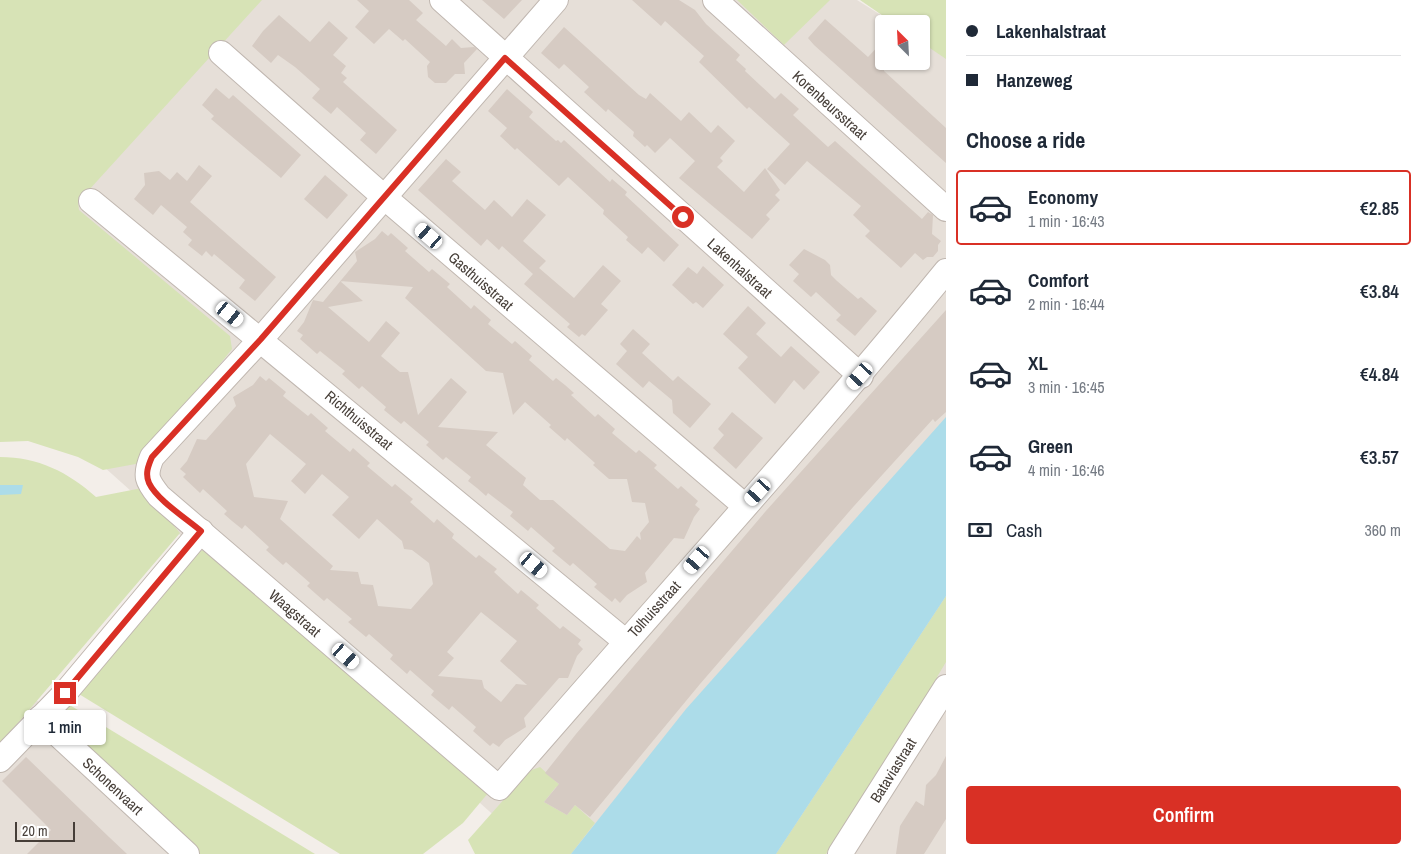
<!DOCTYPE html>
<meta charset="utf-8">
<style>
:root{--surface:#fff;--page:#f6f6f7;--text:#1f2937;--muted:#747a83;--line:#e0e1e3;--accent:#d93025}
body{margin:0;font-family:"Archivo Narrow",sans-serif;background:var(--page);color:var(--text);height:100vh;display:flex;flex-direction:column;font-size:19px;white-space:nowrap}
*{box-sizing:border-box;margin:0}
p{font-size:16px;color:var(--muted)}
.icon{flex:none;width:28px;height:28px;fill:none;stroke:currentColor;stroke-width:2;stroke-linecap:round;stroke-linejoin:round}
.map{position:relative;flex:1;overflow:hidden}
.details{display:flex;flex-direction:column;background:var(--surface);width:475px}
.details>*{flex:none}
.hud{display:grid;align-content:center;height:110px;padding:0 20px;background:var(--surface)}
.needle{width:32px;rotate:336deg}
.buttons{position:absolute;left:875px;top:15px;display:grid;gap:10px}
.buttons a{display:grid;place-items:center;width:55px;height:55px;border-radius:5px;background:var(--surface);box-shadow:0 1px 4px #0004;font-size:25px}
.scale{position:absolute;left:15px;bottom:12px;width:60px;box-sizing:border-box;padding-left:5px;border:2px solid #463e38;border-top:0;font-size:14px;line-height:18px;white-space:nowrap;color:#463e38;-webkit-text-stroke:4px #fff;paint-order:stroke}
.end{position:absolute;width:22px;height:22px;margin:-11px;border:6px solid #d93025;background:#fff;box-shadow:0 0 0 2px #fff}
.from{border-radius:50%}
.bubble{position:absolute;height:35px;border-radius:5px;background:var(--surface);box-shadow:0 1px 4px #0004;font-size:16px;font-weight:600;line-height:35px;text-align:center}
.car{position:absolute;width:15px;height:30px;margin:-15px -8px;border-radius:6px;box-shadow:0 0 4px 1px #0007;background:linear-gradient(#fff 24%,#345 0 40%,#fff 0 76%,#345 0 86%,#fff 0)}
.hud b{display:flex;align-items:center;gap:18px;height:48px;font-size:19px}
.hud b+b{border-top:1px solid var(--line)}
.hud i{width:12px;height:12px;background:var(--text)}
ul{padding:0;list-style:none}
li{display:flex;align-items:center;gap:15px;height:75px;margin:0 10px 8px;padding:0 10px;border:2px solid transparent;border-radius:5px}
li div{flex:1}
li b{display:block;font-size:19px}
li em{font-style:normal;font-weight:600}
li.selected{border-color:var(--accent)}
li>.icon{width:45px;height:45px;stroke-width:1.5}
h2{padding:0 20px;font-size:22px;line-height:60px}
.pay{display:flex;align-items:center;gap:12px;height:55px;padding:0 20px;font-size:19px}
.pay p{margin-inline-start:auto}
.button{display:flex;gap:10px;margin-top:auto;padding:10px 20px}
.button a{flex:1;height:58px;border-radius:5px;background:var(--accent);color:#fff;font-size:20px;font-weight:600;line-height:58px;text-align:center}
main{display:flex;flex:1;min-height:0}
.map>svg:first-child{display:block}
.residential{fill:#e6dfd8}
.green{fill:#d7e3b6}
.water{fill:#acdce9}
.building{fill:#d6cbc3;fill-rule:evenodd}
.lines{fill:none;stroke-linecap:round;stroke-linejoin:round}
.street-casing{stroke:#c0b7b0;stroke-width:26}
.street{stroke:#fff;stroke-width:24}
.route{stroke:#d93025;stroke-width:6}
.labels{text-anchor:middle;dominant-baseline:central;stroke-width:5;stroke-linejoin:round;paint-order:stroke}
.street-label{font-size:15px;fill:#463e38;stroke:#fff}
</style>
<main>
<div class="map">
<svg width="946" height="854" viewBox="0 0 946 854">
<rect width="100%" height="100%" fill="#f3eee9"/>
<g class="residential">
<polygon points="245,0 857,0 895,24 884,24 884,61 921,61 921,40 946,55 946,854 537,854 103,466 58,201"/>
<polygon points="35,699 221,854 0,854 0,743"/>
</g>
<g class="green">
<polygon points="0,0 262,0 78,202 79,210 230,336 232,349 141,463 103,470 78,457 28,441 0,442"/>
<polygon points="737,0 830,0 784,45"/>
<polygon points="860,0 946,0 946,59 921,42 921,24 895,24"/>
<path d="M 0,457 C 38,457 68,472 96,497 L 142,488 L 180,533 L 0,744 Z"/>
<polygon points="208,550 489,792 463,823 423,854 340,854 74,691 197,551"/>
<polygon points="946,596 946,662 937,677 944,682 881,767 826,854 776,854"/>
<polygon points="68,704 315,854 200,854 57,720"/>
<polygon points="540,767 561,786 556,787 544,802 567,815 575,805 595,823 571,854 475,854 468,840 529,771"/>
</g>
<g class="water">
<polygon points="946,417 946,596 776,854 571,854 686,709"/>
<polygon points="0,485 23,485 21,494 0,495"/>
</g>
<g class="building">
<polygon points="357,0 409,0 423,13 416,20 446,46 452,39 461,48 474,47 477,49 464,63 465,74 455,74 446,83 435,83 428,77 427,66 430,62 405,39 403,41 389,29 374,44 355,27 369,11"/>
<polygon points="482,0 522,0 504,19"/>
<polygon points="632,0 679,0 695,10 706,24 740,55 736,60 746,69 745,71 775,99 781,93 799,109 793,115 828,147 835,141 922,219 928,212 933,215 932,234 941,241 938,245 938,251 933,257 927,257 923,260 915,253 901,268 865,236 870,231 853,215 861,206 807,161 785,185 767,169 790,144 749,107 747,109 699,62 704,56 665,21 661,26"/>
<polygon points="279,15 310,42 329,21 348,38 333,55 346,66 341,73 347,78 343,82 397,130 376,154 360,140 366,133 337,107 331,114 312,98 320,89 295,67 278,55 271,63 252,46 263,31"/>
<polygon points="825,19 868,57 884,40 884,71 946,128 946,163 814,45 808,38"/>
<polygon points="564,27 639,95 646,99 650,93 681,121 689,112 711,133 718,125 735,141 720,158 723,161 717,167 744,192 765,168 780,190 775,195 780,200 766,215 770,219 752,239 679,178 695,161 670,138 655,153 647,145 645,147 633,136 634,132 608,109 606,112 584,92 589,87 564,64 559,69 541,53"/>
<polygon points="216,88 229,99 233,95 301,155 281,178 211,119 214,116 202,105"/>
<polygon points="507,89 533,112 529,117 556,141 558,140 561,143 564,140 610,182 612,179 627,192 625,195 679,245 664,262 648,247 642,254 626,240 628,237 603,214 604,210 568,177 559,186 517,148 515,150 500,136 507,128 488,111"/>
<polygon points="446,159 461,172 452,181 485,210 494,200 512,217 527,199 546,215 523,241 546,261 539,268 574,298 603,265 621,281 601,304 608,310 585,336 582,334 579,337 567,327 570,324 524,284 533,274 502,246 499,250 487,239 481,246 418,190"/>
<polygon points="199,165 212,176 190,202 276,277 255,301 239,288 245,280 214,254 212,257 206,251 202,256 188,245 192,240 183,232 187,227 161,205 153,215 134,199 145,185 144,173 159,171 170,180 177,172 187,181"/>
<polygon points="325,175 348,195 327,219 304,199"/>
<path d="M 382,231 L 388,236 L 391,233 L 408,248 L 405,251 L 429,272 L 432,269 L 450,284 L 447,287 L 471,309 L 474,305 L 491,320 L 488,324 L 512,344 L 515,341 L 532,356 L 529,360 L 553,381 L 556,378 L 565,385 L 574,393 L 571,395 L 595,417 L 598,414 L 615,429 L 612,433 L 636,453 L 639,450 L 657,465 L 654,468 L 678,489 L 681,486 L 698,501 L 695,505 L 700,509 L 694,517 L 684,539 L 674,538 L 645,573 L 647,582 L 627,595 L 620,603 L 615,598 L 612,602 L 594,587 L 597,584 L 573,563 L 570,566 L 552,551 L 555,548 L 531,527 L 528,531 L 510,516 L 513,512 L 488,493 L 486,496 L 477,488 L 468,481 L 471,477 L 446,457 L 443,460 L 426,445 L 429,442 L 404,421 L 401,424 L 384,410 L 386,407 L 362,386 L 359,389 L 342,374 L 345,371 L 320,351 L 317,354 L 300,339 L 303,335 L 297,331 L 304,322 L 313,300 L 323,302 L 357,261 L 355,252 L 375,239 ZM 340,281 L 413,287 L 405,298 L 486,371 L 503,373 L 513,415 L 525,402 L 551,425 L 549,427 L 565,441 L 567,438 L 595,463 L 593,465 L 609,479 L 627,479 L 632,502 L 645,503 L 649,522 L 640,533 L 641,540 L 637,536 L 625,551 L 610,549 L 553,500 L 540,500 L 523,485 L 526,478 L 486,445 L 498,432 L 438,427 L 467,392 L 451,378 L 418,415 L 408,372 L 400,372 L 381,356 L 400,333 L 386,321 L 369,342 L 328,307 L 363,301 Z"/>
<polygon points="804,249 825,260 830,265 831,275 837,281 858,299 861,297 877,311 855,336 836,320 841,315 816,292 811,297 793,281 799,274 789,265"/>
<polygon points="703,266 724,285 703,308 696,302 693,304 672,285 688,267 697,274"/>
<polygon points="748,306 766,323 756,334 781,357 791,346 820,372 804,390 794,380 775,404 738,368 748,357 723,334"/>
<polygon points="946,310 946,412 935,422 933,419 854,506 700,684 590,817 575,805 567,815 544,802 559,784 545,773 576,734 765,512"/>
<polygon points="633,329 650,344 642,353 673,381 678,376 711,404 690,428 673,413 672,400 649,381 643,388 616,364 627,351 620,344"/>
<path d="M 260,376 L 266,381 L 269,378 L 286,392 L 283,396 L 308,416 L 311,413 L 328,428 L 325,431 L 350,452 L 353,448 L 362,456 L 370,463 L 367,466 L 392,487 L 395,484 L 413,499 L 410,502 L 434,523 L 437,519 L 454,534 L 452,538 L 476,558 L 479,555 L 497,569 L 494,572 L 518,594 L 521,590 L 539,605 L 536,608 L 560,629 L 563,626 L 581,640 L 578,644 L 583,649 L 577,656 L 568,678 L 559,678 L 524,718 L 526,727 L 505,740 L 499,747 L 493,743 L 490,746 L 473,731 L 476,727 L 452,706 L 449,710 L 431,695 L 434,691 L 410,670 L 407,674 L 390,659 L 393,655 L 369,634 L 366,637 L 348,622 L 352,619 L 327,598 L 324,601 L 316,594 L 307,586 L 310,583 L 286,562 L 283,565 L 266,550 L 269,547 L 245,525 L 242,529 L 232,521 L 224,514 L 227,511 L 203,489 L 200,493 L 183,477 L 186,474 L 180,469 L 187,461 L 197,439 L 206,440 L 236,406 L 233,397 L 253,385 ZM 270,434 L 306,464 L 291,481 L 305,494 L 322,474 L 349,497 L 332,515 L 359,539 L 377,519 L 402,541 L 404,549 L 412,550 L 429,563 L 433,584 L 411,609 L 378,606 L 373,585 L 361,584 L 358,572 L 330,570 L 333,566 L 280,519 L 288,501 L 254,497 L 246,464 ZM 481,612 L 517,641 L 500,661 L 527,685 L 516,684 L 501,702 L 484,688 L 482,680 L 438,676 L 454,658 L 447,652 Z"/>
<polygon points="732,412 763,438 736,469 713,448 724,435 718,429"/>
<polygon points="946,756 946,819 924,854 896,854 900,826 916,801 924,806 926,785 936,775"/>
<polygon points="26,757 109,837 127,854 27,854 51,830 2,781"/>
</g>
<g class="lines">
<defs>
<g id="street">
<polyline points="442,0 861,376"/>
<path d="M 556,0 L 261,339 L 152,457 C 144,476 147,481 159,496 L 499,788 C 648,615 802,447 946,271"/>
<polyline points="715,0 946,209"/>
<polyline points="221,53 384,197 745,506"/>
<polyline points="91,201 625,641"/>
<polyline points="40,718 187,854"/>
<polyline points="0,760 65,693 201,531"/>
<polyline points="840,854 946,687"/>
</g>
</defs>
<use href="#street" class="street-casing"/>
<use href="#street" class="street"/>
</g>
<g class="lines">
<path class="route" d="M 65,693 L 201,531 C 187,519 157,500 149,483 C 145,474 148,466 152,457 L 261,339 L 505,58 L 683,217"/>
</g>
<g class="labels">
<g class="street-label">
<text transform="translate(830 105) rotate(42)">Korenbeursstraat</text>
<text transform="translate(740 268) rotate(42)">Lakenhalstraat</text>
<text transform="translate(481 281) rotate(41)">Gasthuisstraat</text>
<text transform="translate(359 420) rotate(40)">Richthuisstraat</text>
<text transform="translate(654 609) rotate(-48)">Tolhuisstraat</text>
<text transform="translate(295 613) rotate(41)">Waagstraat</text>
<text transform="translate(893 770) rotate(-58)">Bataviastraat</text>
<text transform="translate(113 786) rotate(43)">Schonenvaart</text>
</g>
</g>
</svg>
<div class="buttons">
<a><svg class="needle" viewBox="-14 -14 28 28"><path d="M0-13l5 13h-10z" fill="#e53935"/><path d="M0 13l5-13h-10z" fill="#747a83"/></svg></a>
</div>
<div class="scale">20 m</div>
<i class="end from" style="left:683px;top:217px"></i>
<i class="end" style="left:65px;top:693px"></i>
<div class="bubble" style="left:24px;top:710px;width:82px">1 min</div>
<i class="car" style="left:429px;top:236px;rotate:311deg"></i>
<i class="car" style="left:230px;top:314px;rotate:129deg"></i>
<i class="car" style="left:860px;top:376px;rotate:222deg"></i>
<i class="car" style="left:758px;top:492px;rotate:222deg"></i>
<i class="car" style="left:697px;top:560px;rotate:221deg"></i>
<i class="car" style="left:534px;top:565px;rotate:130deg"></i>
<i class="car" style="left:346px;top:656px;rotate:131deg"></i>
</div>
<section class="details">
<div class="hud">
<b><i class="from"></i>Lakenhalstraat</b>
<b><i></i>Hanzeweg</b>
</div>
<h2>Choose a ride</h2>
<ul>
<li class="selected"><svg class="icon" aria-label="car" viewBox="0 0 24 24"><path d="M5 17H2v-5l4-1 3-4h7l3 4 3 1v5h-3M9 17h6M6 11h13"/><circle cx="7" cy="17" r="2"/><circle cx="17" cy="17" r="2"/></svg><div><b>Economy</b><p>1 min · 16:43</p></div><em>€2.85</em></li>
<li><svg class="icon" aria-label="car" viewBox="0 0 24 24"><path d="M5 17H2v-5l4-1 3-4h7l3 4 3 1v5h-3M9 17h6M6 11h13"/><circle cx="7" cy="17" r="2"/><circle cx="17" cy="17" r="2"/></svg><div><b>Comfort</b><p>2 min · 16:44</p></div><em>€3.84</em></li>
<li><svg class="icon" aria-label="car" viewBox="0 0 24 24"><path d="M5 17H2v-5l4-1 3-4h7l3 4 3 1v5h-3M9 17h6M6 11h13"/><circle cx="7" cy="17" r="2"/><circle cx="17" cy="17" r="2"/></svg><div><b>XL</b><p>3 min · 16:45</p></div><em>€4.84</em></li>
<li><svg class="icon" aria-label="car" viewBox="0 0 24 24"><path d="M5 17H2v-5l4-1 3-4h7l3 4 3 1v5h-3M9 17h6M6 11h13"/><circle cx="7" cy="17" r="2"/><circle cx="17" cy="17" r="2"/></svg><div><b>Green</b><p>4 min · 16:46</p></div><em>€3.57</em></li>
</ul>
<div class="pay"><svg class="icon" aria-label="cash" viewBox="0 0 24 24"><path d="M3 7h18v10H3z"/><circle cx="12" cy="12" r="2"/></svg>Cash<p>360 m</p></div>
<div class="button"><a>Confirm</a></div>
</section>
</main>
